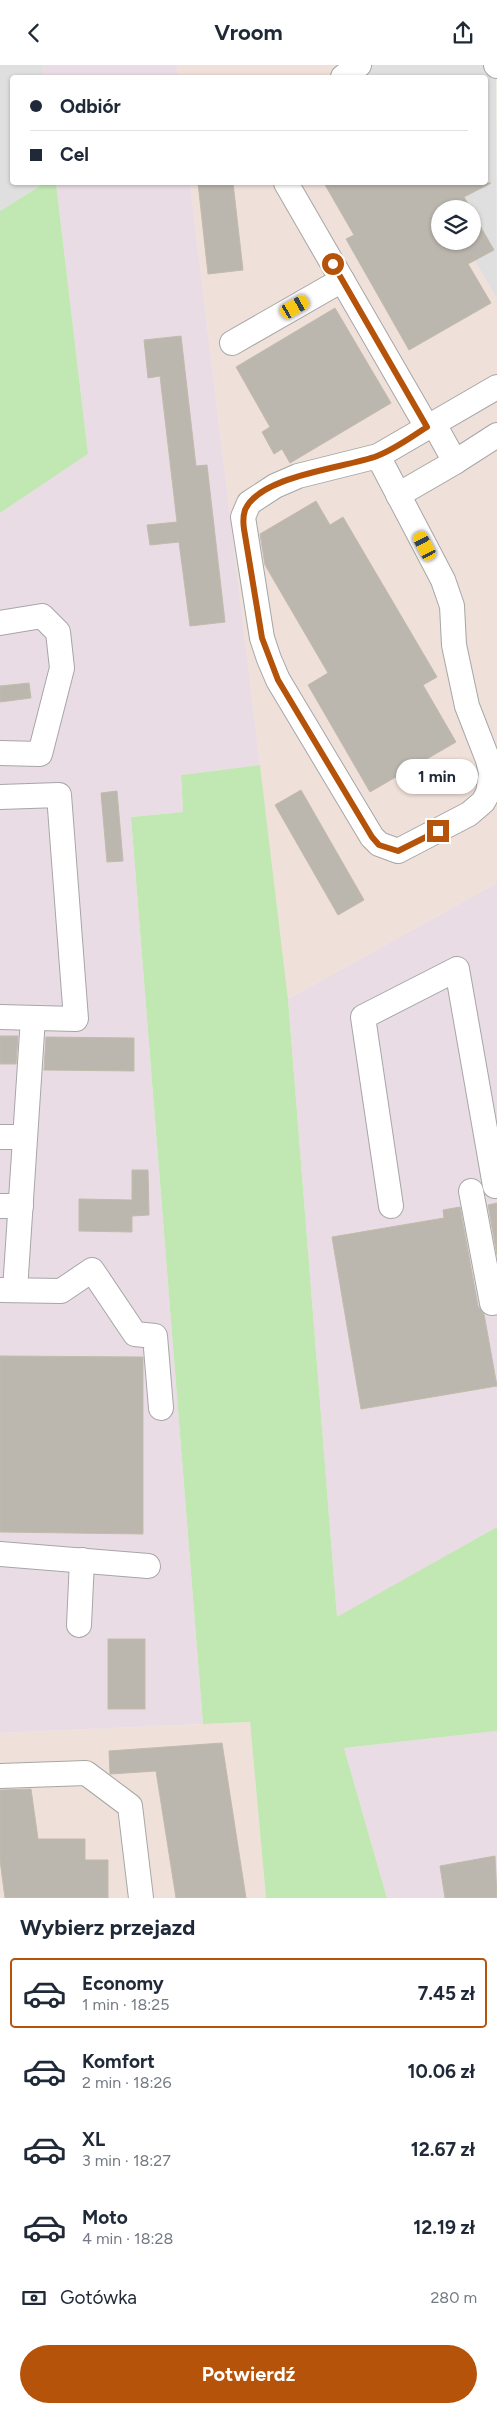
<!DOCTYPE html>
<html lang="pl">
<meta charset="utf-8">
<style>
:root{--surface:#fff;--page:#f6f6f7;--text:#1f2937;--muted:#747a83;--line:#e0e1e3;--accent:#b45309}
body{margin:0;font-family:Figtree,sans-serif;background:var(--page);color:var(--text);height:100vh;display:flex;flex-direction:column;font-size:19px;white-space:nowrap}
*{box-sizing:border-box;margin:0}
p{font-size:16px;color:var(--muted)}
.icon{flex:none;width:28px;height:28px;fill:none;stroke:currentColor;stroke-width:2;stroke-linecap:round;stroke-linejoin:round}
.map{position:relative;height:1833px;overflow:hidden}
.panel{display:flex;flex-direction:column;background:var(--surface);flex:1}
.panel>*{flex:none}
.guide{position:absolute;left:10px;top:10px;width:478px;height:110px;border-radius:5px;box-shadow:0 1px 4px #0004;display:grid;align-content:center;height:110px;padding:0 20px;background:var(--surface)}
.tools{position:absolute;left:431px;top:135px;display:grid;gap:10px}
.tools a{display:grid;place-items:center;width:50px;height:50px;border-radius:50%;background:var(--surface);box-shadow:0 1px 4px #0004;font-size:25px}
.end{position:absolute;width:22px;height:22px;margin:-11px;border:6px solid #b45309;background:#fff;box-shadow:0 0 0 2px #fff}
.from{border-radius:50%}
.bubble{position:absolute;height:35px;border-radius:18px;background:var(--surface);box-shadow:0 1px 4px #0004;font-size:16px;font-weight:700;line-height:35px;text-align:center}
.car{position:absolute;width:15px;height:30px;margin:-15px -8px;border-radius:6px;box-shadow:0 0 4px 1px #0007;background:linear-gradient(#f5c518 24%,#345 0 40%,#f5c518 0 76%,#345 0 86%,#f5c518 0)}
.guide b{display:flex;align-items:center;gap:18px;height:48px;font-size:19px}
.guide b+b{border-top:1px solid var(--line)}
.guide i{width:12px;height:12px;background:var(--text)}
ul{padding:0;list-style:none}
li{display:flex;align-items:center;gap:15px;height:70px;margin:0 10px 8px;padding:0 10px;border:2px solid transparent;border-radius:5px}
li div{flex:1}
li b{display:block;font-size:19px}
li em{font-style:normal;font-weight:700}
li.on{border-color:var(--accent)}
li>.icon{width:45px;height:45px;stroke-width:1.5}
h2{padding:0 20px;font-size:22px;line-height:60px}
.pay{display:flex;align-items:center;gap:12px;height:55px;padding:0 20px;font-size:19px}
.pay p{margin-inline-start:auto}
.primary-button{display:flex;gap:10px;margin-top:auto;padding:10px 20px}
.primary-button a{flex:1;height:58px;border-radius:30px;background:var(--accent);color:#fff;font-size:20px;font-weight:700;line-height:58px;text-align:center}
header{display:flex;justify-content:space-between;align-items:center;height:65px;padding:0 20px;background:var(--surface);font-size:22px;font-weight:700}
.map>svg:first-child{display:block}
.residential{fill:#e0dfdf}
.commercial{fill:#f0e0da}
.industrial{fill:#eadce4}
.grass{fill:#c1e7b3}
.building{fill:#bbb7af;stroke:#c2bbac}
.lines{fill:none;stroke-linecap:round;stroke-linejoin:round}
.minor-casing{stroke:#a6a6a6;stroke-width:26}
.minor{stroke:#fff;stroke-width:24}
.route{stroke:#b45309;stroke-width:6}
</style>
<header><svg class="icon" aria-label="back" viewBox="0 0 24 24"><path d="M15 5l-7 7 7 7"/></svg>Vroom<svg class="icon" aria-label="share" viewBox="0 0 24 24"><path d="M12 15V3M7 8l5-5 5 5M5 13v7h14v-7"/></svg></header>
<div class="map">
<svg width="497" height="1833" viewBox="0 0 497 1833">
<rect width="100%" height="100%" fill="#f1f0e9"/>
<g class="residential">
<polygon points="0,0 43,0 44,12 12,12 12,118 45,118 0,146"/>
<polygon points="360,0 496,0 497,234 463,176 472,176 472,144 444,144 429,118 485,118 485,12 367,12"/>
</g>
<g class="commercial">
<polygon points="175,0 360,0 367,12 177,12"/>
<polygon points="190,118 429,118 444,144 440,144 440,176 463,176 497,234 497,818 288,934"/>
<polygon points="250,1657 266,1833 0,1833 0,1668"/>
</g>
<g class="industrial">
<polygon points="43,0 176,0 178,12 44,12"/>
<polygon points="56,118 190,118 260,700 181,710 183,747 131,752 203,1659 0,1668 0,448 88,389"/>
<polygon points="497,818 497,1462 337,1553 288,934"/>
<polygon points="497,1666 497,1833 387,1833 344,1683"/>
</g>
<g class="grass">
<polygon points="45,118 56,118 88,389 0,448 0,146"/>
<polygon points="260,700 288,934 337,1552 497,1462 497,1666 344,1683 387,1833 266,1833 250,1657 203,1659 131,752 183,747 181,710"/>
</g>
<g class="building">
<polygon points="198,118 233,118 243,205 208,209"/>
<polygon points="324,118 491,118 464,132 471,144 440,144 440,176 472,176 472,147 494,185 468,199 491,238 409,285 346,174 354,170"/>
<polygon points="335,243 391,338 290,398 282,384 274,389 262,367 270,362 236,302"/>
<polygon points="181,271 196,401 207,400 225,557 190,561 179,477 150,480 147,460 177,457 160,311 148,313 144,275"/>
<polygon points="316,436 330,460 343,452 437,612 423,620 456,677 370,727 308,620 328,608 265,500 260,469"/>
<polygon points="29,618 31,633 0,637 0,621"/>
<polygon points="301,725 364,835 338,850 275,740"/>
<polygon points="117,726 123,796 107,797 101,728"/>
<polygon points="0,971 18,971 16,999 0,999"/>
<polygon points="46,972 134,973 134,1006 44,1005"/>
<polygon points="132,1105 148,1105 149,1150 132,1151 132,1167 79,1166 79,1134 132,1135"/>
<polygon points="497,1138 497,1190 488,1140"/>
<polygon points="460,1142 478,1241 484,1249 497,1321 361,1344 332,1172 444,1153 443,1145"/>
<polygon points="0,1291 143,1292 143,1469 0,1467"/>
<rect x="108" y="1574" width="37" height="70"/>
<polygon points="222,1678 246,1833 176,1833 156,1706 110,1709 109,1686"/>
<polygon points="31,1724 38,1774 85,1774 85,1795 108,1795 108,1833 5,1833 0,1795 0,1725"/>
<polygon points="495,1791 497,1833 445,1833 440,1801"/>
</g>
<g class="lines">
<defs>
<g id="minor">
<polyline points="496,0 497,1"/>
<polyline points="343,12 359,0"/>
<polyline points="286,118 427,362"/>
<polyline points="232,278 342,215"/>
<polyline points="378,391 443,515 452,541 454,580 467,641 488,695 491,708 488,728 483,737 469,749 398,786 379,779 372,772 278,615 269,594 262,573 243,452 249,438 275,421 298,411 378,391 497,322"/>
<polyline points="455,397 497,370"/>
<polyline points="398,430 455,397 434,359"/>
<polyline points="0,558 42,551 58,567 62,603 40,689 0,688"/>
<polyline points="0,732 59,730 76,954 0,952"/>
<polyline points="0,1072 25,1072"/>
<polyline points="471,1126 492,1238 497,1237"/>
<polyline points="0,1141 21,1141"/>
<polyline points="391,1141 363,952 457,904 495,1121"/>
<polyline points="1,1225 61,1226 92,1205 135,1269 155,1271 161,1343"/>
<polyline points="15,1225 33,953"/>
<polyline points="0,1489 148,1501"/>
<polyline points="79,1560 82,1495"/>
<polyline points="0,1711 86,1708 130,1741 141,1833"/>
</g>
</defs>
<use href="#minor" class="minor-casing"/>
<use href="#minor" class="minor"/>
</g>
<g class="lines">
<path class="route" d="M 333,199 L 427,362 C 411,372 395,384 377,391 C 346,403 260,410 245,445 C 243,451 243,457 244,464 L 262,573 L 278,615 L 372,772 L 379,780 L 398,786 L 438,766"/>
</g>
</svg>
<div class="tools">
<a><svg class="icon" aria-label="layers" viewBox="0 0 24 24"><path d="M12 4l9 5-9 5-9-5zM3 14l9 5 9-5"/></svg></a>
</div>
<i class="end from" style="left:333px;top:199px"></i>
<i class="end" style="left:438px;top:766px"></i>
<div class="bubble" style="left:396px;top:694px;width:82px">1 min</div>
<i class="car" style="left:295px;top:242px;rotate:60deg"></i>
<i class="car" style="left:425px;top:481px;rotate:332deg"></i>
<div class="guide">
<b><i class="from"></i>Odbiór</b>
<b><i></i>Cel</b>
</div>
</div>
<section class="panel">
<h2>Wybierz przejazd</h2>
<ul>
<li class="on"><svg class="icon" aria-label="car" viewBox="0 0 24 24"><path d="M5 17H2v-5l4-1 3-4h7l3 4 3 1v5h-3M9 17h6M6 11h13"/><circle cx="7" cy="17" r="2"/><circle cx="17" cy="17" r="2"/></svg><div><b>Economy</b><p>1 min · 18:25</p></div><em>7.45 zł</em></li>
<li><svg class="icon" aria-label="car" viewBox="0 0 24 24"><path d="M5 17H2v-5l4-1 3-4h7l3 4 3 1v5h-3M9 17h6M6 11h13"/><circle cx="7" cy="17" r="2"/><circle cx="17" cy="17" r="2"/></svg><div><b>Komfort</b><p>2 min · 18:26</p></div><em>10.06 zł</em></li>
<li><svg class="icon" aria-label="car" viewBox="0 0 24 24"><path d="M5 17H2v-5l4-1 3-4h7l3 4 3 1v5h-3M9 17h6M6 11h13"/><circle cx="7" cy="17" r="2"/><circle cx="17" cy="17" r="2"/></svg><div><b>XL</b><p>3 min · 18:27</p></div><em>12.67 zł</em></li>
<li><svg class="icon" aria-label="car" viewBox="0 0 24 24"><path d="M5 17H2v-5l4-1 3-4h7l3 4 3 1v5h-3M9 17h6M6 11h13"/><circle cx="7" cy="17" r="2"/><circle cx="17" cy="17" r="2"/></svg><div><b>Moto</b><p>4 min · 18:28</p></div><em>12.19 zł</em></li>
</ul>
<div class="pay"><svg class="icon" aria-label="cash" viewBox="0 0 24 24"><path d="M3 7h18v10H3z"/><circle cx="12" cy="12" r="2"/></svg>Gotówka<p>280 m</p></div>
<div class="primary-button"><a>Potwierdź</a></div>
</section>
